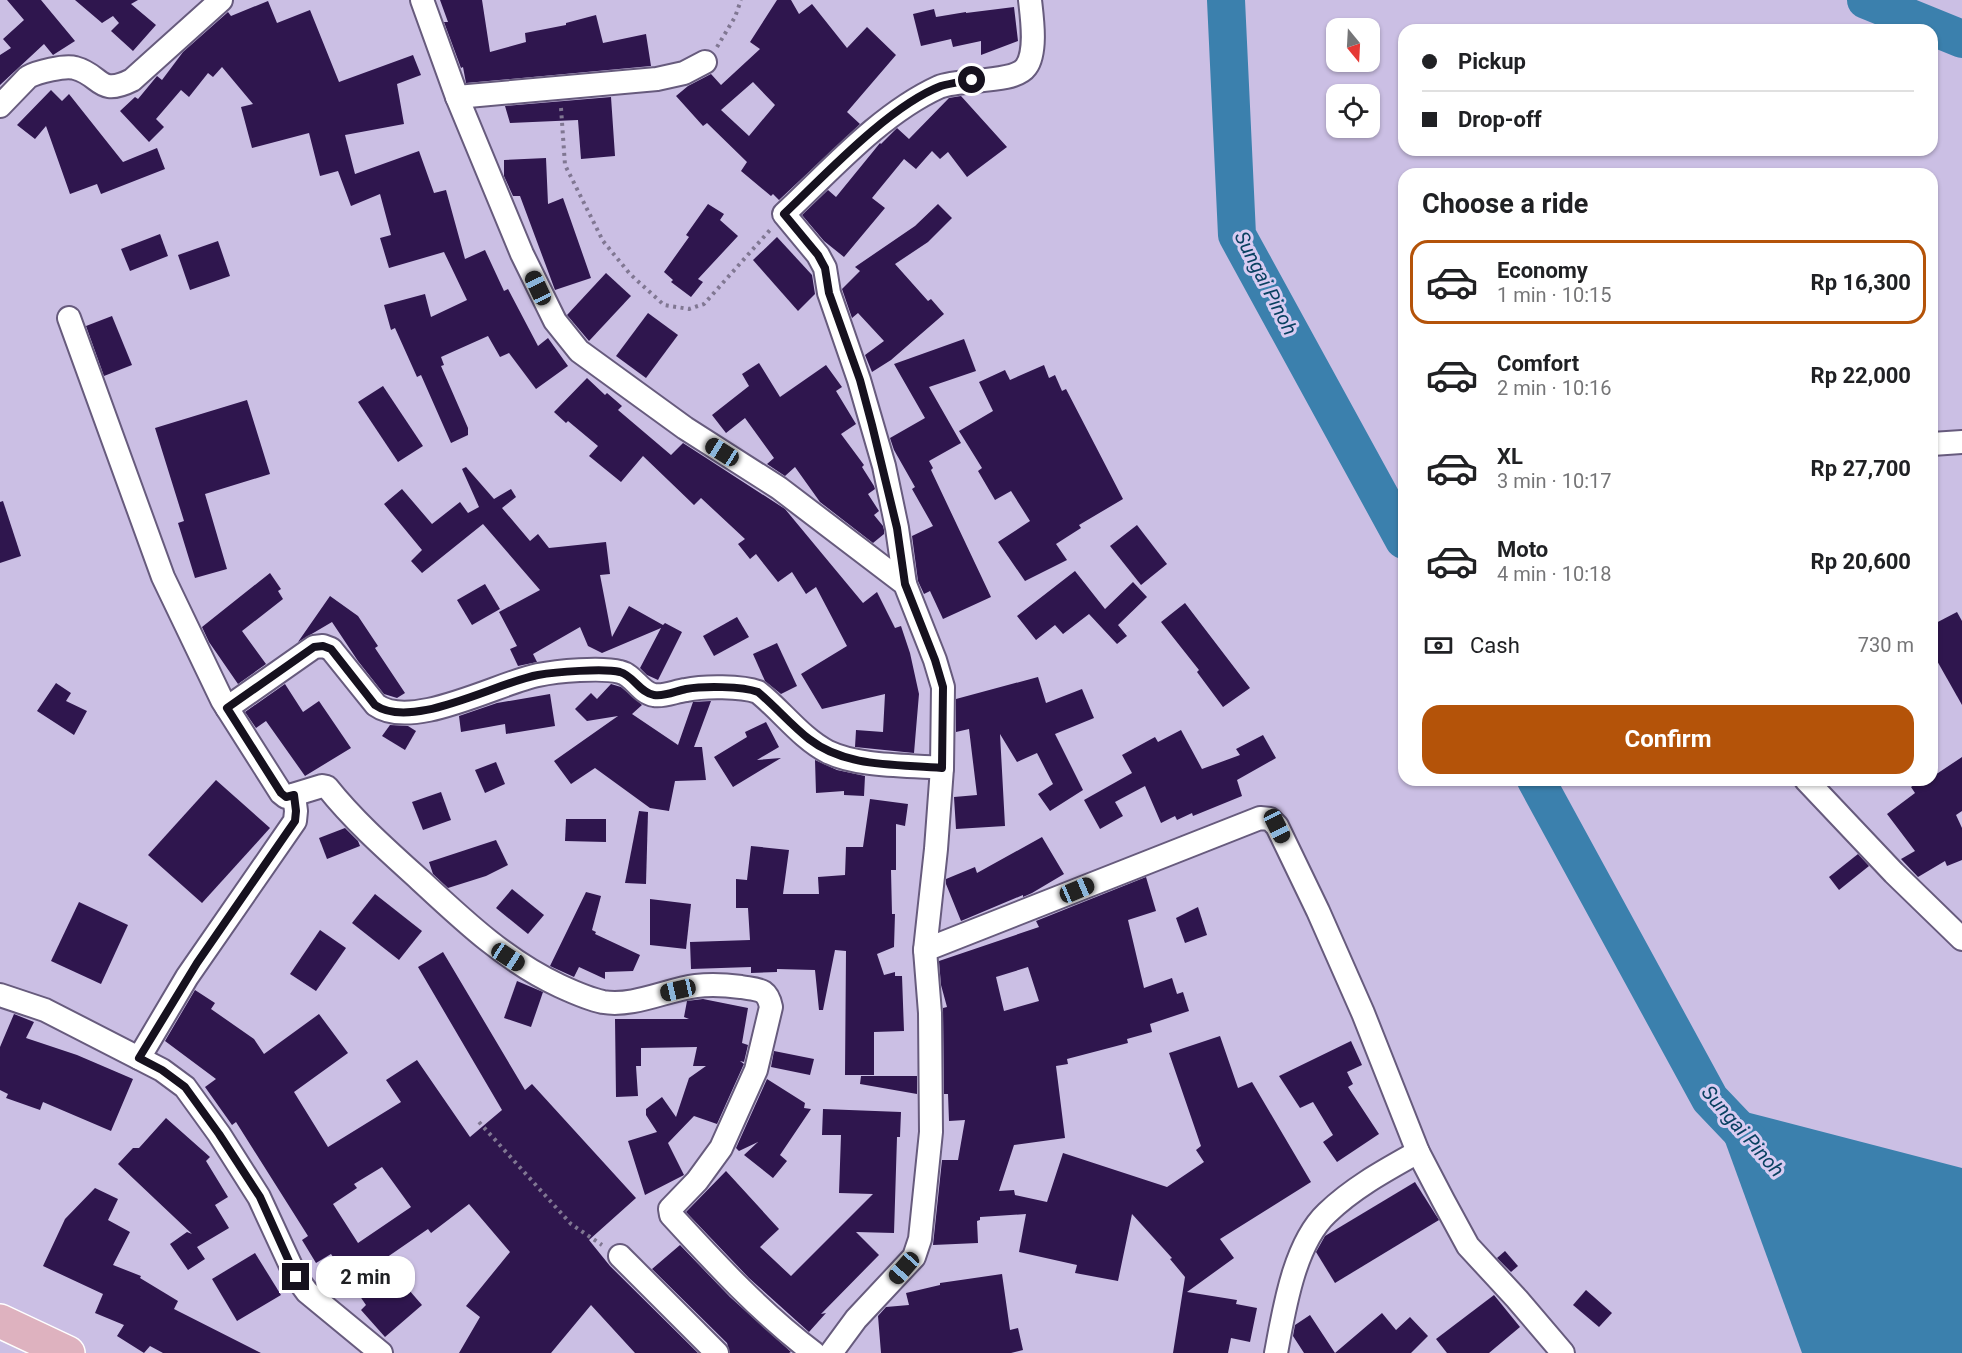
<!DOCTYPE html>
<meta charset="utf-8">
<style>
:root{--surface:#fff;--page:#f6f6f6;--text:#202124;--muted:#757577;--line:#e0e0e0;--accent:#b45309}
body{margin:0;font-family:Roboto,sans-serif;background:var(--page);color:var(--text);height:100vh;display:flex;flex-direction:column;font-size:22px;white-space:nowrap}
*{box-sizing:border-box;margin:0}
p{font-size:20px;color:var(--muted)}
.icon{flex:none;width:33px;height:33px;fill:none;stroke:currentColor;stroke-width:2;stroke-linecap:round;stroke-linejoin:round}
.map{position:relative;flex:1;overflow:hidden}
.side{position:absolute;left:1398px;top:168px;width:540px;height:618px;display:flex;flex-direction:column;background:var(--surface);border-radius:18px;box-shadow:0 2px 4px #0004}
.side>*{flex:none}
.banner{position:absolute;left:1398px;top:24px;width:540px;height:132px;border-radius:18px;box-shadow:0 2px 4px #0004;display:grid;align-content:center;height:132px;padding:0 24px;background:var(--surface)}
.needle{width:39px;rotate:162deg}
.tools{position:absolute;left:1326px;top:18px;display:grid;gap:12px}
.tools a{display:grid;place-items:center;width:54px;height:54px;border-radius:12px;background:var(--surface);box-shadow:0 2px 4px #0004;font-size:30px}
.end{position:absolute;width:27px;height:27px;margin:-14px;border:8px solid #16111e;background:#fff;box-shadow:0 0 0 3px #fff}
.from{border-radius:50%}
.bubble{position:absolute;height:42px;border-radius:18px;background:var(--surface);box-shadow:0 2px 4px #0004;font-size:20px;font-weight:700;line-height:42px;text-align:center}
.car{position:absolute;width:18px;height:36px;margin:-18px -9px;border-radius:8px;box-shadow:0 0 4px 2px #0007;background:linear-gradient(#222 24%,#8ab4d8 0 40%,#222 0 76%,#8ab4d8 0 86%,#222 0)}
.banner b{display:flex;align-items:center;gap:21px;height:57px;font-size:22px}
.banner b+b{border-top:2px solid var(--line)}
.banner i{width:15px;height:15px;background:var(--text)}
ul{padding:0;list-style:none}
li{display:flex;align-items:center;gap:18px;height:84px;margin:0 12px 9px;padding:0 12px;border:3px solid transparent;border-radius:18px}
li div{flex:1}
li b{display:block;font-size:22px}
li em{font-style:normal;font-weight:700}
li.current{border-color:var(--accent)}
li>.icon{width:54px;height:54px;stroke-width:1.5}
h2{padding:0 24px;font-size:27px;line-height:72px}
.pay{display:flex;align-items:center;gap:15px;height:66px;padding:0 24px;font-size:22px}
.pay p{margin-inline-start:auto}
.cta{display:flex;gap:12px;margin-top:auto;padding:12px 24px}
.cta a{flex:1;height:69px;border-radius:18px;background:var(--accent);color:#fff;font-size:24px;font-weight:700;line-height:69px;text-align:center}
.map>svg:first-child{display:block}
.water{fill:#3b80ad}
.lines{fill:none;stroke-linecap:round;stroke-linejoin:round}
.river{stroke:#3b80ad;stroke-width:38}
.building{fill:#2f164e;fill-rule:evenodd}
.minor-casing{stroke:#675b7d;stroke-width:26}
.primary-casing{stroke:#fff;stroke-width:36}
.path{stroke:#807792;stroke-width:4;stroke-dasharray:3 4.5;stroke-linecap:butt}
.minor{stroke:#fff;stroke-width:22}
.primary{stroke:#deb2bf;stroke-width:33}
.route{stroke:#16111e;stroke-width:8}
.labels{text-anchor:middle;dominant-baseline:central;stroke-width:6;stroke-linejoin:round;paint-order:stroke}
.water-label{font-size:20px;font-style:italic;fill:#094161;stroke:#d8ccf2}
</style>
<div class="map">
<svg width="1962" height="1353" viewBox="0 0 1962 1353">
<rect width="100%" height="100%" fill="#cbbfe4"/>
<polygon class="water" points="1711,1103 1962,1168 1962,1353 1802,1353"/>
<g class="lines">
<g class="river">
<polyline points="1226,0 1237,235 1404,540"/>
<polyline points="1866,0 1962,39"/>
<polyline points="1536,780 1710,1099 1750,1141"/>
</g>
</g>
<g class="building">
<polygon points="7,0 41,0 75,41 53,55 44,44 0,85 0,55 11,48 3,39 24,20"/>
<polygon points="75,0 138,0 131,4 156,25 133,51 111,31 119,23 113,16 102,23"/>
<polygon points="440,0 482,0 490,52 526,42 525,33 566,25 566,23 596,15 603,43 646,34 651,66 466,83 463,67 461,68 444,22 448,22"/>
<path d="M 777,0 L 791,0 L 799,14 L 812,4 L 847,48 L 867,27 L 896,55 L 847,112 L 860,124 L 779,200 L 773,194 L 771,196 L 741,171 L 747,162 L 707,123 L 703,126 L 676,96 L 688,86 L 711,74 L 721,85 L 760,49 L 750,42 ZM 753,82 L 775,105 L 749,136 L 721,110 Z"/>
<polygon points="268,1 277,23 310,10 339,82 413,55 421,75 397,84 404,124 345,135 355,174 419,151 434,193 446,190 465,259 485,250 504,291 508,289 538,346 548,338 568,366 536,389 509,353 500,357 488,336 441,357 444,365 441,366 468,428 468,435 451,443 421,375 417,377 395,328 391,330 384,305 425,294 431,317 467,300 444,252 389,268 380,238 391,235 380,194 351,206 338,171 320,176 309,133 252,148 241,107 253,104 222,67 213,77 208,73 189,97 181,90 156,119 164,127 149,142 120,111 135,97 138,99 157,76 162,80 183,52 228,12 231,16"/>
<polygon points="1014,7 1018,41 981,55 981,41 953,47 951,39 921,46 913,14 934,9 936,17 966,12 966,13"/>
<polygon points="51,90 62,101 69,94 123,162 157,148 165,169 101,194 97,184 70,194 46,126 35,139 17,125"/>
<polygon points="961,96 1007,147 967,177 948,152 940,159 932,151 916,169 904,159 872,198 885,208 844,257 824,241 802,215 828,190 836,197 880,143 881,144 897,128 909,139 949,98"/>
<polygon points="611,97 615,156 581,159 578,120 510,123 505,106"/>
<polygon points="546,158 548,204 563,198 591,278 555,290 520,196 513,196 504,176 504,160"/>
<polygon points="708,204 724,214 720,220 738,236 698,279 703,282 691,297 671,282 673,280 664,272 689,237 686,235"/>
<polygon points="938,204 952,218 928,242 895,264 928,301 931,299 944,314 891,360 872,372 865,355 884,341 858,313 852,318 842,289 860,271 855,267 915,226"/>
<polygon points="160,234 168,256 130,271 121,249"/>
<polygon points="777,237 812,275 815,294 798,311 753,260"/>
<polygon points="218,241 230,276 190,290 178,255"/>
<polygon points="606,273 631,296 589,341 567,315"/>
<polygon points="648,313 678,335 646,378 616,356"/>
<polygon points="112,316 132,365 104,376 86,326"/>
<polygon points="964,339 976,371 929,387 961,443 929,461 933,468 931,470 991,597 943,619 930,591 924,594 918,581 912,536 933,526 912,489 915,487 894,450 890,438 925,418 894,364"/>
<polygon points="759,363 780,397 826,365 842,387 836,391 856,424 841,434 864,465 862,467 874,486 875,489 868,494 879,511 874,515 883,526 884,530 884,534 873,543 820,502 795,467 785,476 767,464 774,458 745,418 726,433 712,415 749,386 742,374"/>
<polygon points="1044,365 1049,378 1055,375 1062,391 1066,389 1123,499 1079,525 1081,528 1056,544 1067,560 1025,581 998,542 1030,521 1011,491 995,500 978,471 982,468 959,431 993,411 979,382 1005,370 1010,380"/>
<polygon points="587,378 605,395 607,393 622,406 618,410 671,455 683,443 785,509 863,603 877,592 895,628 901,626 910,653 919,694 914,753 855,747 856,730 883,732 885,694 822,709 801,674 847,646 816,587 806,594 792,572 778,582 756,554 750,559 738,544 745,539 701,498 694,505 643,456 621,482 589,456 598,446 568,421 566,423 554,412"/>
<polygon points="383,386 423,446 398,462 358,402"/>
<polygon points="247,400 270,474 205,494 227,569 195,578 178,523 184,521 155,428"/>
<polygon points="466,467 494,499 511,489 516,497 502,508 530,541 538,534 549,548 606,542 610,574 600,575 612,637 629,606 663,625 665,623 682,632 658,680 647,675 640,668 661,628 602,653 588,646 580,627 533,654 537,662 518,666 510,649 517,646 499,612 540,590 483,524 422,573 411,561 422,550 384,504 402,489 432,524 460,502 468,513 479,507 462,469"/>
<polygon points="3,501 21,556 0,563 0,502"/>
<polygon points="1137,525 1167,564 1141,585 1110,546"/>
<polygon points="1075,571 1105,609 1133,582 1147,597 1118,625 1127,636 1117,644 1089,614 1063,634 1055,625 1036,640 1017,616"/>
<polygon points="270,573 281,589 278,591 283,599 242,631 266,664 238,684 209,642 202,627"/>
<polygon points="485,584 500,609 472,625 457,600"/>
<polygon points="330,596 358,616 378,646 375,648 405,693 397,698 384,694 358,661 332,622 298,642"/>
<polygon points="1185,603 1250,688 1223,707 1197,672 1199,670 1161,622"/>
<polygon points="1957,612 1962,621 1962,705 1932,652 1932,625"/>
<polygon points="737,617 749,637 714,656 703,636"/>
<polygon points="777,643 797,686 781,694 765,681 753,654"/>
<polygon points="1038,677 1046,703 1082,689 1094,718 1055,734 1083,790 1050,811 1038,794 1053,784 1037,753 1017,762 1000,734 1005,826 956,829 954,797 977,795 969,729 956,732 956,699"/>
<polygon points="56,683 71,693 66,701 87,711 74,735 37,711"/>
<polygon points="285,684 303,712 319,701 351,748 305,776 266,721 256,728 245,712"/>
<polygon points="611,684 621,687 642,705 632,714 678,745 693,702 711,701 694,747 702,747 706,780 675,781 669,811 650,808 595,768 571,784 554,761 618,716 587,721 575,709 591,693 597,699"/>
<polygon points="550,694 555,726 506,734 505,724 461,732 459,716 497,703"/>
<polygon points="766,722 779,747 757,760 781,758 733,787 714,757 747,737 745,732"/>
<polygon points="390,725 408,726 416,731 405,750 382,736"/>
<polygon points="1181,730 1202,769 1240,755 1236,749 1263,735 1276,758 1237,780 1242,796 1193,816 1192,813 1177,820 1175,816 1161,823 1145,786 1115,802 1123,816 1100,829 1084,800 1132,773 1122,755 1155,737 1158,742"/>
<polygon points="1962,757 1962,811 1956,815 1962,828 1962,860 1947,866 1945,861 1918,877 1901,859 1915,851 1887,814 1915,793 1911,787 1921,780 1932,780 1932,777"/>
<polygon points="815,760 837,770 865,776 864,796 844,795 844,791 816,793"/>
<polygon points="496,762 505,784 485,793 475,770"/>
<polygon points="216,780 270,828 202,903 148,855"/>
<polygon points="441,792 451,820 423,830 412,802"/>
<polygon points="870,799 908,804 905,826 896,824 896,870 891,870 892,914 895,914 894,947 877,954 884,975 895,972 895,976 902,976 904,1031 874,1032 874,1075 845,1075 846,951 835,950 823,1010 819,1010 815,970 777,969 777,972 751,973 751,967 691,969 690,942 750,940 748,908 736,908 736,879 747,880 751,846 789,850 783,894 819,894 818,877 845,875 846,847 863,847"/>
<polygon points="639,811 648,812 646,884 625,883"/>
<polygon points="566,819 606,819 606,842 565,841"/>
<polygon points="345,828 358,841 360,846 327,859 319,838"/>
<polygon points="1042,837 1064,874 1032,893 1023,897 1023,895 961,921 946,884 946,879 975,867 977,873"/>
<polygon points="496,840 508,865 486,876 448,888 433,874 429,862"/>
<polygon points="1858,854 1869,866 1839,890 1829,877"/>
<path d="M 1146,877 L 1156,911 L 1128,920 L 1144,988 L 1172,978 L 1177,994 L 1183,992 L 1189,1011 L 1150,1024 L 1152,1032 L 1127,1039 L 1128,1043 L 1067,1059 L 1068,1064 L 1056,1066 L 1065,1138 L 1014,1145 L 999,1191 L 1014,1190 L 1015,1195 L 1047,1202 L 1063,1153 L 1167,1187 L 1204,1162 L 1196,1150 L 1201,1146 L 1169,1053 L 1220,1036 L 1238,1088 L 1252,1082 L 1311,1182 L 1220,1239 L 1234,1258 L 1187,1292 L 1237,1300 L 1236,1304 L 1257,1308 L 1250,1342 L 1231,1338 L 1228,1353 L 1173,1353 L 1185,1277 L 1170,1259 L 1172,1258 L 1132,1214 L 1118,1281 L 1075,1273 L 1077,1265 L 1019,1252 L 1026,1214 L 980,1217 L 980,1220 L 977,1221 L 978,1243 L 933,1245 L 942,1160 L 958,1160 L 965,1120 L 949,1121 L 948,1094 L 944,1094 L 943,1008 L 947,1007 L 941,985 L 939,961 L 1039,927 L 1036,921 ZM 1028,967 L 1039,1001 L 1004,1011 L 996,977 Z"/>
<polygon points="512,889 544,915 528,934 496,908"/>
<polygon points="586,892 601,896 592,930 596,932 595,934 640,955 633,971 605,972 605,979 579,967 574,977 550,966"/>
<polygon points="375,894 422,931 399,960 352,923"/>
<polygon points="650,899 691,904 686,949 650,945"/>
<polygon points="79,902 128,925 101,984 51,961"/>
<polygon points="1198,907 1207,935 1185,943 1176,918"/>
<polygon points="320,930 346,948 316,991 290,974"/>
<path d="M 443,952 L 525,1090 L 532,1084 L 636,1198 L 589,1240 L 610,1266 L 698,1353 L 635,1353 L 591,1305 L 551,1353 L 459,1353 L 480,1317 L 466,1306 L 510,1252 L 469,1204 L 431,1233 L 428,1229 L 383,1260 L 422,1305 L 385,1337 L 361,1310 L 366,1305 L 331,1254 L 316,1263 L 302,1240 L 308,1236 L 236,1122 L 232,1125 L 205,1087 L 216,1079 L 165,1041 L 195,990 L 215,1003 L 211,1009 L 254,1039 L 264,1054 L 319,1014 L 348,1053 L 294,1092 L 328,1147 L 401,1102 L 386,1080 L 417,1060 L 470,1137 L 502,1110 L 418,967 ZM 382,1167 L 411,1207 L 358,1243 L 333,1204 L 357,1188 L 354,1184 Z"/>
<polygon points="517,981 543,992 531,1027 504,1018"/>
<polygon points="703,999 748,1008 742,1043 748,1045 744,1062 740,1061 744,1064 743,1066 717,1124 694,1116 668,1143 684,1175 645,1195 628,1141 657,1132 646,1115 646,1109 662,1097 676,1117 689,1078 706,1066 693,1066 697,1047 641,1048 641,1066 636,1066 638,1096 616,1097 615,1019 689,1019 684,1017 687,1001"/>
<polygon points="14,1014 34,1022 26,1038 77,1055 133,1079 111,1131 43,1102 40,1110 6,1098 8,1094 0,1090 0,1047"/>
<polygon points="1351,1041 1362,1065 1347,1072 1353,1084 1348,1087 1379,1134 1337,1162 1323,1142 1333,1135 1313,1102 1300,1108 1279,1076"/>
<polygon points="774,1051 814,1059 810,1075 771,1067"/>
<polygon points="861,1076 917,1076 917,1094 860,1084"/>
<polygon points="767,1079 805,1103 804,1108 811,1109 780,1155 787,1161 773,1178 744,1155 758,1142 739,1151 736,1148"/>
<polygon points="823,1109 901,1112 900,1137 897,1137 894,1233 856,1232 879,1255 821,1314 826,1313 809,1332 749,1278 686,1212 726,1171 779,1229 760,1247 791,1276 873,1194 839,1193 841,1135 822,1135"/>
<polygon points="166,1118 210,1157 206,1161 228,1197 215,1205 229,1228 197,1247 205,1259 188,1270 170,1244 187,1232 192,1234 118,1164 133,1148 139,1148"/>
<polygon points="1415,1182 1439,1220 1335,1283 1316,1252 1325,1236"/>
<polygon points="95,1188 118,1199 108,1220 130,1232 113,1265 141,1276 140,1278 178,1301 174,1309 261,1353 163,1353 150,1346 144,1353 117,1336 124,1325 95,1313 103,1294 43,1266 65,1219"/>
<polygon points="680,1245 730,1297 791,1352 789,1353 730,1353 727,1343 652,1269"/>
<polygon points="1505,1251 1518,1266 1511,1272 1497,1258"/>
<polygon points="255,1253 281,1295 237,1321 212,1279"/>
<polygon points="1002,1274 1010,1330 1018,1328 1023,1350 1011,1353 881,1353 878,1316 886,1307 909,1305 906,1293 940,1285 940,1283"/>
<polygon points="1586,1290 1612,1313 1599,1327 1573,1305"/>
<polygon points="1494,1295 1520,1327 1489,1353 1447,1353 1436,1339"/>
<polygon points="1382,1313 1396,1330 1410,1317 1428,1336 1411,1353 1304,1353 1293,1336 1295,1325 1310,1315 1335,1353"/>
</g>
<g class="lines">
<defs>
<g id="minor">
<polyline points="422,0 457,97 522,254 555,321 579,351 685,428 779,488 905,584 935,660 943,687 942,768 936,849 925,950 930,1013 931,1132 920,1239 914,1257 856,1319 831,1353"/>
<polyline points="457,97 657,79 684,73 705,62"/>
<path d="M 0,106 L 28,77 C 37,72 65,65 75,68 C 102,75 98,97 132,80 L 221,0"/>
<path d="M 69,318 L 163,577 L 222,700 L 281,793 L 286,797 L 322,786 L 327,787 C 354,821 388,851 420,880 C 463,920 506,961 560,986 C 573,992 589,999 603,1002 C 634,1007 666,990 696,986 C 711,984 726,985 741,987 C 759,990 767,988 771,1007 L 756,1070 L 721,1148 L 697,1181 L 670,1209 L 671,1215 C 716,1264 761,1313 814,1353"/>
<polyline points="1932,444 1962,442"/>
<path d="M 905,584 L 897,528 L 884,466 L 859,380 L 829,293 L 825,268 L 818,255 L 784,214 C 830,171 880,114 939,87 C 960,78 1014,84 1026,67 C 1037,52 1032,18 1030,0"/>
<path d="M 227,708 L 314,647 L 323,646 L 331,649 L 376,705 C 412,731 498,683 538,675 C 557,671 602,667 620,672 C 634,675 640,693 654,695 C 664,697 676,691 686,690 C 703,686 742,686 758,692 C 782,711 801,738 828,752 C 859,767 908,765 942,768"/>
<polyline points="1806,780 1894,873 1962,939"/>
<polyline points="925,950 1260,818 1270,819 1277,826 1318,911 1363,1013 1418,1152 1443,1200 1468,1246 1517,1299 1563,1353"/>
<polyline points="0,995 45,1010 162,1070 185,1087 219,1134 259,1197 296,1277 307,1292 381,1353"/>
<polyline points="139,1058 187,977 295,821 296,811 294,795"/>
<polyline points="620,1256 717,1353"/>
<path d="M 1276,1353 C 1284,1310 1294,1244 1327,1213 C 1354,1187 1386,1170 1418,1152"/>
</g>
<polyline id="primary" points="0,1321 68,1353"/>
</defs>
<use href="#minor" class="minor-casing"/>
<use href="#primary" class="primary-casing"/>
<g class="path">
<polyline points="717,47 735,17 741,0"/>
<polyline points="561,108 565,165 603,241 630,274 664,305 689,309 704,304 770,230"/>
<polyline points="479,1122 571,1224 602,1245"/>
</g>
<use href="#minor" class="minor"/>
<use href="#primary" class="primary"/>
</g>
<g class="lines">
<path class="route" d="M 296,1277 L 260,1197 L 219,1134 L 185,1087 L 162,1070 L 139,1058 L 197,963 L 295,821 L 296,811 L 294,795 L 286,797 L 281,793 L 227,708 L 314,647 L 323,646 L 331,649 L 375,705 C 412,731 497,682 538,675 C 555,672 604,668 620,672 C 634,676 640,693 654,695 C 664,697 676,691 686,689 C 703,686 742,686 758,692 C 776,707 791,725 809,739 C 846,768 897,764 942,768 L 943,687 L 935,660 L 905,584 L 897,528 L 872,425 L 860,380 L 829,293 L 825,268 L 818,255 L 784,214 C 825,175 889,106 941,86 C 951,83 962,82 972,80"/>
</g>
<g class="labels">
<g class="water-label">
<text transform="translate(1266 283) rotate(63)">Sungai Pinoh</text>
<text transform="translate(1743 1131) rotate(49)">Sungai Pinoh</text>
</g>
</g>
</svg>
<div class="tools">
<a><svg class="needle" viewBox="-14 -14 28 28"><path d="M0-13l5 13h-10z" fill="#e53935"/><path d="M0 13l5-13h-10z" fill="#757577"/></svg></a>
<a><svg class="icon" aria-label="locate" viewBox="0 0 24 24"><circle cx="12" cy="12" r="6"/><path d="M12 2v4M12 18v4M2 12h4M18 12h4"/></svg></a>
</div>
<i class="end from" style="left:972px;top:80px"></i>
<i class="end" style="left:296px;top:1277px"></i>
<div class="bubble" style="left:316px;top:1256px;width:99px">2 min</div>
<i class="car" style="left:538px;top:288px;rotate:335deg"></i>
<i class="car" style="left:722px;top:452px;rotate:302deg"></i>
<i class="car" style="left:1277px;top:826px;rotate:154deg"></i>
<i class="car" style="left:1077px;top:890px;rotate:67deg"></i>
<i class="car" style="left:508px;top:957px;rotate:123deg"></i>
<i class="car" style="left:678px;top:990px;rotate:257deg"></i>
<i class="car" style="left:904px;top:1268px;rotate:221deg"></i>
<div class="banner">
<b><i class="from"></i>Pickup</b>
<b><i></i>Drop-off</b>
</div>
<section class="side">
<h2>Choose a ride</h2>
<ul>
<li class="current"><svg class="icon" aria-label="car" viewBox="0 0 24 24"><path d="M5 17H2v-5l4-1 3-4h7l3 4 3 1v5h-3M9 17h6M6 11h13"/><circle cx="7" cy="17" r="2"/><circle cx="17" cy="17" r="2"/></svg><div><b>Economy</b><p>1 min · 10:15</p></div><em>Rp 16,300</em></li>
<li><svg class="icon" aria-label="car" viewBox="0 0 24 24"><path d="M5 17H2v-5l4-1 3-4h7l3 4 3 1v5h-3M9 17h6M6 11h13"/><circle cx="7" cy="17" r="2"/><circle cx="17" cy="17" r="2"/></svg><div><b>Comfort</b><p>2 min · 10:16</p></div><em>Rp 22,000</em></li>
<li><svg class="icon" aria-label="car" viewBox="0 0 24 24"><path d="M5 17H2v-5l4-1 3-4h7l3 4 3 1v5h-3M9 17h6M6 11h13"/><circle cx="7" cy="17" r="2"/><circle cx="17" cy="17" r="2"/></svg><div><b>XL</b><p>3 min · 10:17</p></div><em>Rp 27,700</em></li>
<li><svg class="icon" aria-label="car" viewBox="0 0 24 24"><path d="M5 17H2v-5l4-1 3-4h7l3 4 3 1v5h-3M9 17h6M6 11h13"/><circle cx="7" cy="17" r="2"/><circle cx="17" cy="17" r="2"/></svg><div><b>Moto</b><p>4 min · 10:18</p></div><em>Rp 20,600</em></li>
</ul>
<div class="pay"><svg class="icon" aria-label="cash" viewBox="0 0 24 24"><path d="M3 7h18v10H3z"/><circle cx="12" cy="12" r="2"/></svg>Cash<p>730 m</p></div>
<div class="cta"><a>Confirm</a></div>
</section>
</div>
